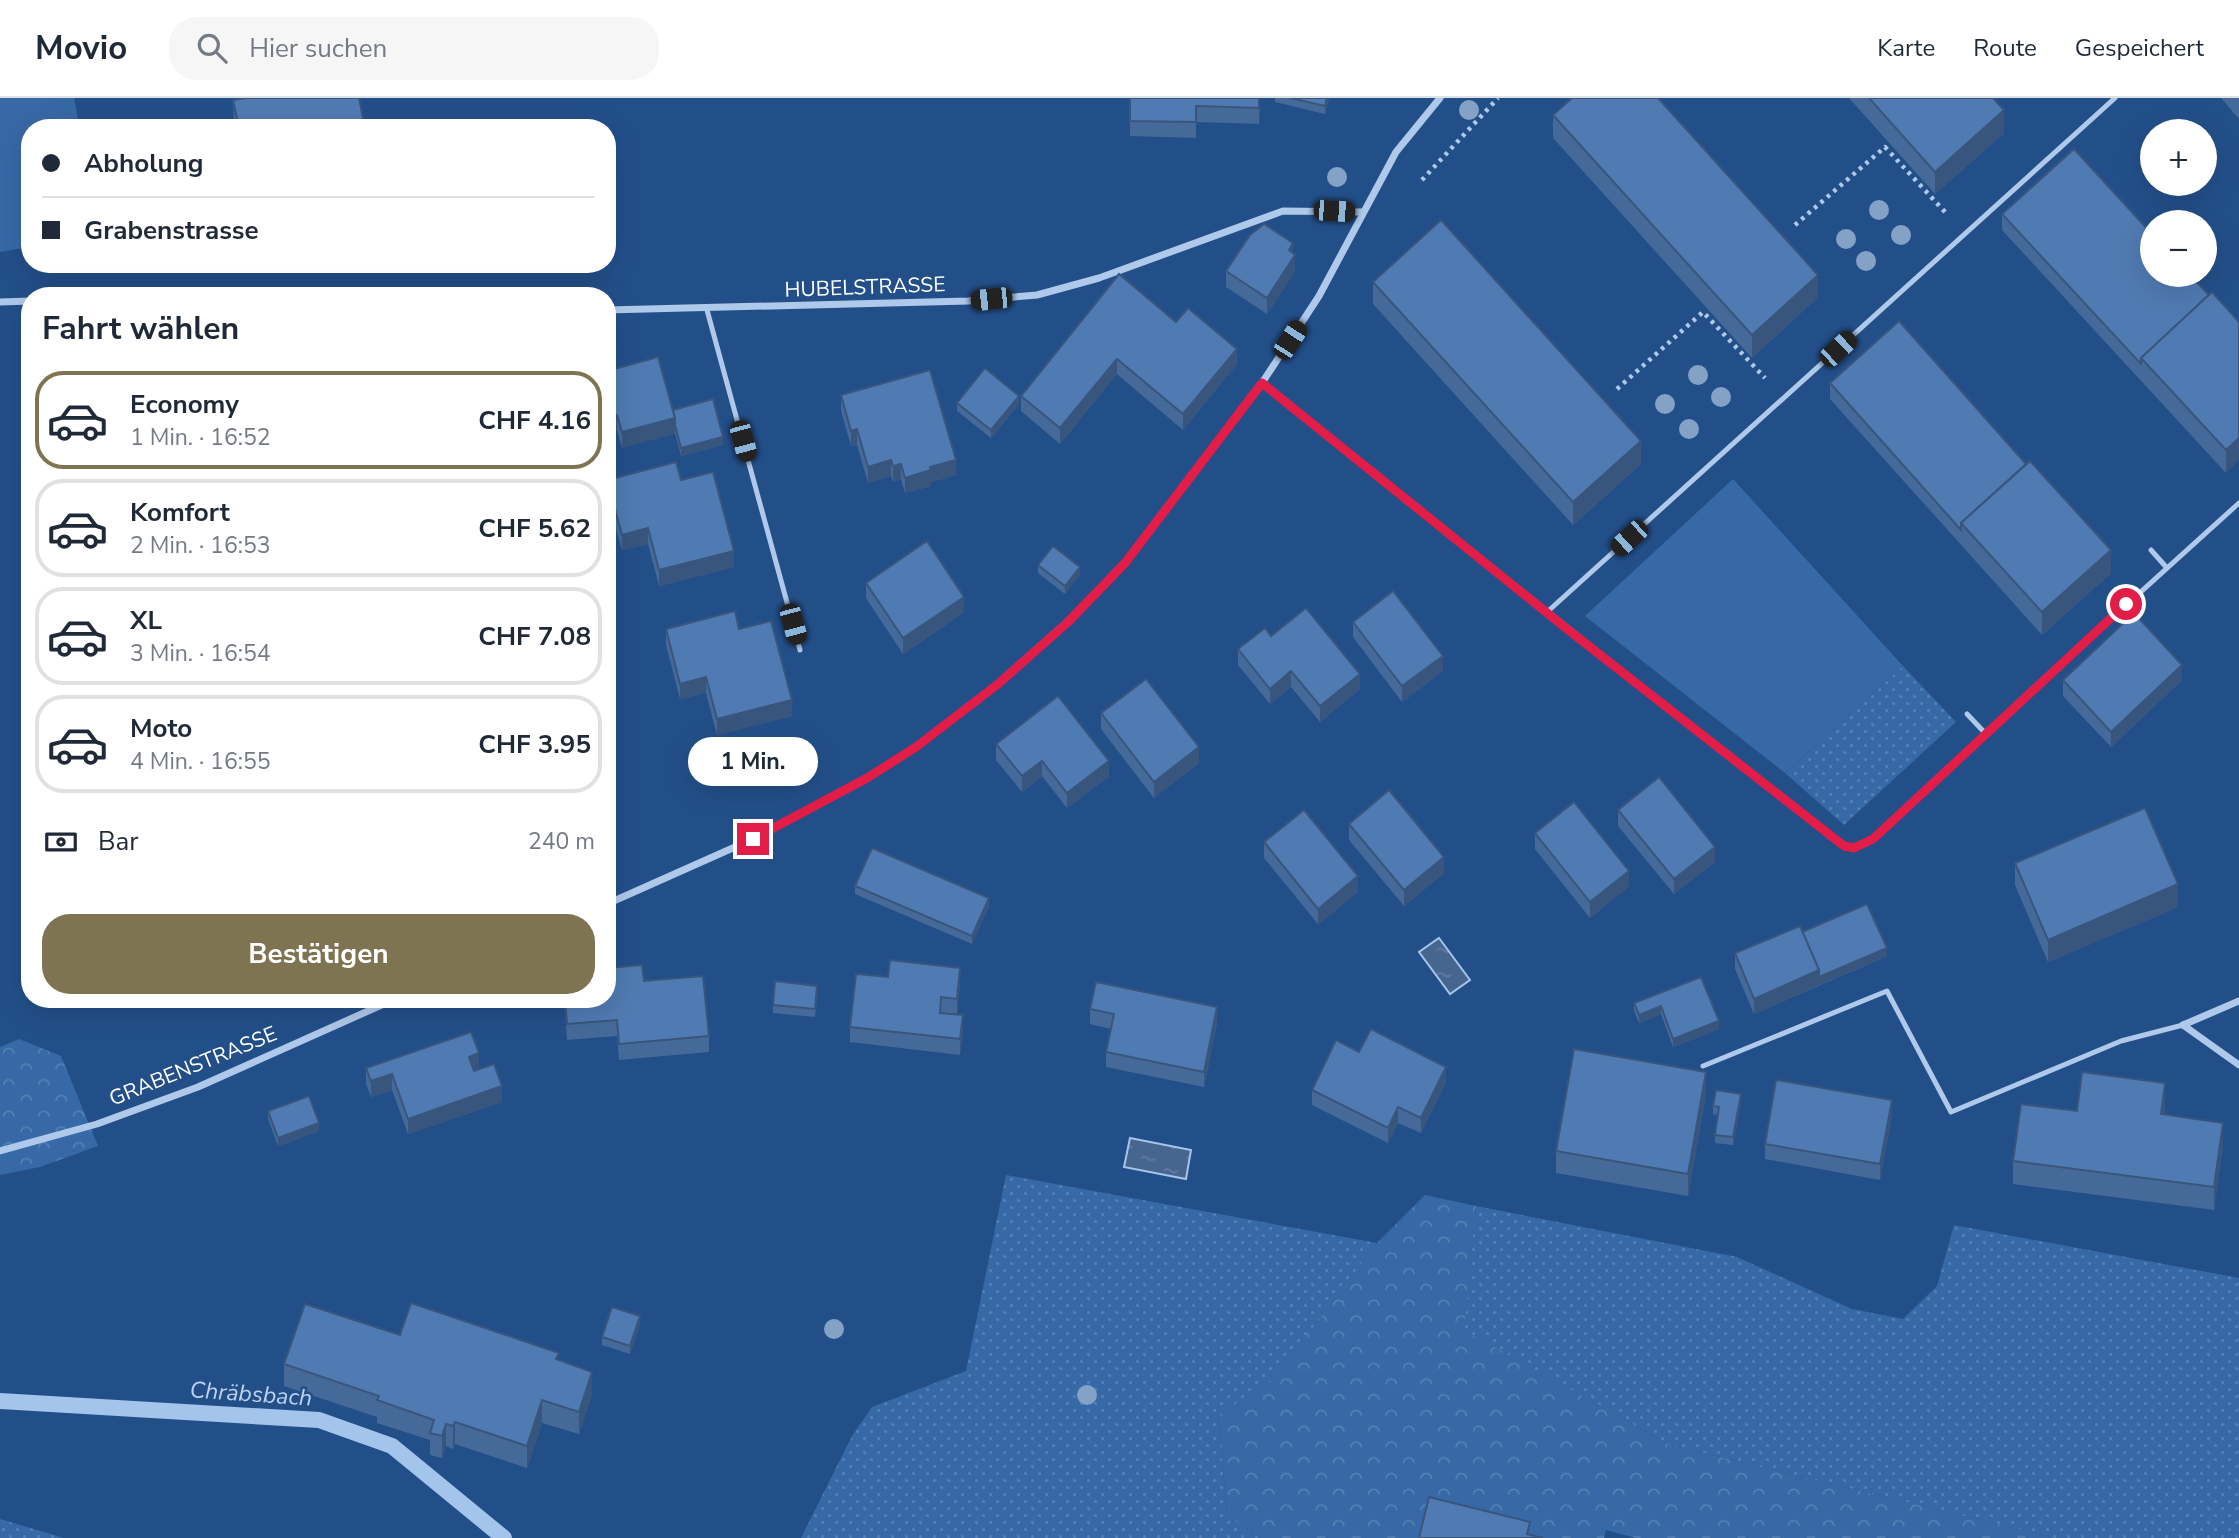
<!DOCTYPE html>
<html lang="de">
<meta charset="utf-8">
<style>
:root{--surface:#fff;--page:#f6f6f7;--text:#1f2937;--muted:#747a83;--line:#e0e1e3;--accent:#7f7452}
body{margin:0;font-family:"Nunito Sans",sans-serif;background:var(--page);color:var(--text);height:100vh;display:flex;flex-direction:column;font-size:26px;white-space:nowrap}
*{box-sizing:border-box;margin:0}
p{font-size:23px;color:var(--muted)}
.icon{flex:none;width:38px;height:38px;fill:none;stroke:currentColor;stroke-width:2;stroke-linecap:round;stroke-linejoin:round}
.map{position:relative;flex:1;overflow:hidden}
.details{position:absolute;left:21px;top:189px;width:595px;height:721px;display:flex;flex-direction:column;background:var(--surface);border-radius:28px;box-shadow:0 7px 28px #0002}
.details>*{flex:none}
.banner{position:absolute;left:21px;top:21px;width:595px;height:154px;border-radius:28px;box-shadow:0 7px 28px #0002;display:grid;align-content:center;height:154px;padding:0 21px;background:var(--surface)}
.tools{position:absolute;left:2140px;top:21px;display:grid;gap:14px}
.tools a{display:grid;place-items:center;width:77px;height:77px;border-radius:50%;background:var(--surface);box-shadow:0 7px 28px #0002;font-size:35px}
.end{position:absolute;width:32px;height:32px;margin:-16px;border:9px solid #e11d48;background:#fff;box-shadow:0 0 0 4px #fff}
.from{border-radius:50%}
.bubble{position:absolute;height:49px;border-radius:24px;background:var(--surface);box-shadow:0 7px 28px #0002;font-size:23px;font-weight:700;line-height:49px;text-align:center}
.car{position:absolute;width:21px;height:42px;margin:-21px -10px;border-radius:9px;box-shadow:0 0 5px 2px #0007;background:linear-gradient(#222 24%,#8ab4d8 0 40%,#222 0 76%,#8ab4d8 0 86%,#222 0)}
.banner b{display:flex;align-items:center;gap:24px;height:66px;font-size:26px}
.banner b+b{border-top:2px solid var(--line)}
.banner i{width:18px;height:18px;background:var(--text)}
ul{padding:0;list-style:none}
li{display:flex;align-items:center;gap:21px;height:98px;margin:0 14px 10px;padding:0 7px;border:4px solid var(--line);border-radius:28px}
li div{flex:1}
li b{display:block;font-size:26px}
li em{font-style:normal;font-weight:700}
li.current{border-color:var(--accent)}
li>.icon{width:63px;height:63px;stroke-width:1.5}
h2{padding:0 21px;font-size:32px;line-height:84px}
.pay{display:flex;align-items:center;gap:18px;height:77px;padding:0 21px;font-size:26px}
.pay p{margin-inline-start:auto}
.cta{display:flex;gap:14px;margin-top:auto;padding:14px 21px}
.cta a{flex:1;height:80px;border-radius:28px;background:var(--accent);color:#fff;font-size:28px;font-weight:700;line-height:80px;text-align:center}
header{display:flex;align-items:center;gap:42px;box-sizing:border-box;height:98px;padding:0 35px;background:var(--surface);border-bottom:2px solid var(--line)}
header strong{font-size:33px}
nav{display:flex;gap:38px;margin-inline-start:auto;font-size:24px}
.search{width:490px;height:63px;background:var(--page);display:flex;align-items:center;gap:18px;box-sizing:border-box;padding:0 24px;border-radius:28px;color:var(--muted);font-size:26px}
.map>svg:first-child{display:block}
.grass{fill:url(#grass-dots)}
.forest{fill:url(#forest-crowns)}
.garden{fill:#3769a6}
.water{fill:url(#water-ripples);stroke:#a3c4eb;stroke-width:2}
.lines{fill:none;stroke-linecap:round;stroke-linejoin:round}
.stream{stroke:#a3c4eb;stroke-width:16}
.path{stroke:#afc9ea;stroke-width:4.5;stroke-dasharray:3.5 5;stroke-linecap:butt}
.lane{stroke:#afc9ea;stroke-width:5}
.street{stroke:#afc9ea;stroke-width:7}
.tree{fill:#84a1c6}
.wall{fill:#456a99}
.shaded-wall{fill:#38567d}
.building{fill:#507bb2;stroke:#38567d;stroke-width:2}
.route{stroke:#e11d48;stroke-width:9}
.labels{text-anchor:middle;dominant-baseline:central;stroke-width:5;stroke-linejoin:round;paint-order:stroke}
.street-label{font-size:21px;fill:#fff;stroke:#234f89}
.water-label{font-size:23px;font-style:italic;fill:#bbd3f1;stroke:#234f89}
</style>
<header>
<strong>Movio</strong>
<div class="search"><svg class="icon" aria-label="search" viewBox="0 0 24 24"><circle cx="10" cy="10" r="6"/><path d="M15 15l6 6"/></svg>Hier suchen</div>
<nav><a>Karte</a><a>Route</a><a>Gespeichert</a></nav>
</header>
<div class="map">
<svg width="2239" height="1440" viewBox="0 0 2239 1440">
<defs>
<pattern id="grass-dots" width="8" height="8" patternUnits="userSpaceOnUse" patternTransform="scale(1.75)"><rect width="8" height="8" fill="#3769a6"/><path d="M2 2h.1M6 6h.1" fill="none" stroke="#5580b3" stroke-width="1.8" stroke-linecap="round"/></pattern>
<pattern id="forest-crowns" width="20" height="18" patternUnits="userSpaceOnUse" patternTransform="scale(1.75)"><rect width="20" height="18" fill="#3769a6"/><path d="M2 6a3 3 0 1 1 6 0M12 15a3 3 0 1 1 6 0" fill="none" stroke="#5580b3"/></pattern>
<pattern id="water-ripples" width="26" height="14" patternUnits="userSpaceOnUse" patternTransform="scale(1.75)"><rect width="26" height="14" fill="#46658f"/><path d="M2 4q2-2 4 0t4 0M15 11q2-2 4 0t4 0" fill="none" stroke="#627ca0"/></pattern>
</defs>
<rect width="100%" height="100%" fill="#234f89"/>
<g class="grass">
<polygon points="1903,568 1956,624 1844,727 1785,675"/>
<polygon points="1006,1077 1377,1145 1272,1284 1218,1317 1227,1417 1260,1440 801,1440 852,1338 872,1309 966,1273"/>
<polygon points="1476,1108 1737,1159 1852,1211 1903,1221 1937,1188 1954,1127 2239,1180 2239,1440 2055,1440 1670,1347 1463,1232"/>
<polygon points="0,1421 64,1440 0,1440"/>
</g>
<g class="forest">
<polygon points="19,941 61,958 98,1048 40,1069 0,1077 0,949"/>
<polygon points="1425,1097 1476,1108 1464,1232 1670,1347 2055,1440 1636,1440 1606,1432 1604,1440 1260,1440 1227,1417 1218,1317 1272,1283 1377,1145"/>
</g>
<g class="garden">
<polygon points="0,0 74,0 80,30 30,30 30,149 0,154"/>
<polygon points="1733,381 1903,568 1785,675 1585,518"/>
</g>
<g class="water">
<polygon points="1439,840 1470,882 1450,896 1419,854"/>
<polygon points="1130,1040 1191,1052 1186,1081 1124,1069"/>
</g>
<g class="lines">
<polyline class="stream" points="0,1303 319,1322 392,1348 504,1440"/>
<g class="path">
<polyline points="1422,82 1498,0"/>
<polyline points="1795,127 1885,49 1946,115"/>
<polyline points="1617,291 1703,214 1765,280"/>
</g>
<g class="lane">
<polyline points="707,212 800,552"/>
<polyline points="1262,285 1834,742 1854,750 1873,741 1985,635 2239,405"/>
<polyline points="2151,452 2167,470"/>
<polyline points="1546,515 2115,0"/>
<polyline points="1967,616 1985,635"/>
<polyline points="1703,968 1887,893 1951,1014 2121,943 2183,927"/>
</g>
<g class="street">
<polyline points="0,204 30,203"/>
<polyline points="607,212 968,203 1037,197 1099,180 1283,113 1362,114"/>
<polyline points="607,806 753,741 867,680 916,649 998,586 1067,524 1125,465 1262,285 1319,198 1396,54 1440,0"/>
<polyline points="2183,927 2239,967"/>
<polyline points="2183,927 2239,903"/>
<polyline points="0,1053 97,1026 198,989 395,901"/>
</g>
</g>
<g class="tree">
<circle cx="1469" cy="12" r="10"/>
<circle cx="1337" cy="79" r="10"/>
<circle cx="1879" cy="112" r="10"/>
<circle cx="1901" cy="137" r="10"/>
<circle cx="1846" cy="141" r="10"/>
<circle cx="1866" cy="163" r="10"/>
<circle cx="1698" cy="277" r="10"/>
<circle cx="1721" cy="299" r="10"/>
<circle cx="1665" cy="306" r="10"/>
<circle cx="1689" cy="331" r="10"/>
<circle cx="834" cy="1231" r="10"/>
<circle cx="1087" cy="1297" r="10"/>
</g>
<g class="wall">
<polygon points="1130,0 1260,0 1259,26 1196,24 1196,40 1130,38"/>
<polygon points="1275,0 1329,0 1325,16 1275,4"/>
<polygon points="1849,0 1993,0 2004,35 1935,96"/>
<polygon points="2221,0 2239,0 2239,21"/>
<polygon points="233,2 365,30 234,30"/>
<polygon points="1553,17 1818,199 1752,260 1553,40"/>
<polygon points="2002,116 2209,197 2239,224 2226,375 2002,132"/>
<polygon points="1226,173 1295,173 1267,216 1226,189"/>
<polygon points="1373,184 1641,366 1573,427 1373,206"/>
<polygon points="1176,224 1237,266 1183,332 1117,276 1060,346 1021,313 1021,298"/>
<polygon points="607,273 673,312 723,347 681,358 675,335 622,350 617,332 607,335"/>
<polygon points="1830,285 2111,475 2042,537 1830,301"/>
<polygon points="841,297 956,377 931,384 931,388 905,395 901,381 893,384 891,378 868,385 857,347 851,348 841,313"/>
<polygon points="957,305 1019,306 991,340 957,313"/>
<polygon points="607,382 681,382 734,469 659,488 648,446 622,452 607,399"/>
<polygon points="1038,467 1080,477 1065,496 1038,475"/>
<polygon points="866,485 964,514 903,556 866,500"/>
<polygon points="1353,524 1443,573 1402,604 1353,539"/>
<polygon points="666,531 739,531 792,618 717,637 706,595 680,601 666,547"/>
<polygon points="1271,538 1360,591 1320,624 1291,589 1270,606 1238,567 1238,551"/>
<polygon points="2063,582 2182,582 2111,649 2063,598"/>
<polygon points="1101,615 1199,665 1154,700 1101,631"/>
<polygon points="996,646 1109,678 1067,710 1042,678 1022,694 996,662"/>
<polygon points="1618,712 1715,764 1674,796 1618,728"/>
<polygon points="1349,726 1444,775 1404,808 1349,742"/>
<polygon points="1535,735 1629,788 1590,820 1535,751"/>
<polygon points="1264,744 1358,794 1318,826 1264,760"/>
<polygon points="2015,765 2178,809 2048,864 2015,787"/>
<polygon points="855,788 989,808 972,846 855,796"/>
<polygon points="1802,834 1887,858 1754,916 1735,871 1735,855"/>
<polygon points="1701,879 1719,931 1673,949 1661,916 1639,925 1634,913 1634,905"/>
<polygon points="644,883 709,938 709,954 619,962 617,938 567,942 564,901 607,901"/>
<polygon points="960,886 957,916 963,933 960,957 850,944 850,929"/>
<polygon points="817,896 815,919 773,915 773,907"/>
<polygon points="1090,911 1217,925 1204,989 1106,969 1106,954 1111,931 1090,926"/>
<polygon points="1359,954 1446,984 1421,1035 1398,1025 1388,1045 1312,1007 1312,992"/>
<polygon points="366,970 479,971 502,1004 408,1036 392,992 371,999 366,986"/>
<polygon points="1706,997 1688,1098 1556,1075 1556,1053"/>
<polygon points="1741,1004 1733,1047 1715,1045 1715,1037 1718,1017 1713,1016 1713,1008"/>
<polygon points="2165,1007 2164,1017 2223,1047 2214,1112 2013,1086 2013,1063 2077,1013"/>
<polygon points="268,1013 319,1033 278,1048 268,1021"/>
<polygon points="1892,1018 1880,1082 1765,1061 1765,1046"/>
<polygon points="640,1226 630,1256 602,1247 602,1239"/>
<polygon points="559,1262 592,1296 579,1336 542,1325 527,1370 455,1346 453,1351 446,1348 442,1360 430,1357 430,1342 377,1325 377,1319 284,1288 284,1266"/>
</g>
<g class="shaded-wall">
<polygon points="1327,0 1329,0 1325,16 1325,8"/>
<polygon points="2004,12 2004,35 1935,96 1935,74"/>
<polygon points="1293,145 1293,160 1295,157 1295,173 1267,216 1267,200"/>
<polygon points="1818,177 1818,199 1752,260 1752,237"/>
<polygon points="1237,251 1237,266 1183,332 1183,316"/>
<polygon points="1117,261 1117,276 1060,346 1060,330"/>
<polygon points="1019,298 1019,306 991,340 991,332"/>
<polygon points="617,317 617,332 607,335 607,320"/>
<polygon points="675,320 675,336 622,350 622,334"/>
<polygon points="857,331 857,347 851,348 851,333"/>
<polygon points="723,339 723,347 681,358 681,350"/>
<polygon points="2239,340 2239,362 2226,375 2226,352"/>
<polygon points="1641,343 1641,366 1573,427 1573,404"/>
<polygon points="891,362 891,378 868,385 868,369"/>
<polygon points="956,362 956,377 931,384 931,388 905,395 905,380 930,369"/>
<polygon points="901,366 901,381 893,384 893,368"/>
<polygon points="648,430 648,446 622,452 622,437"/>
<polygon points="2111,452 2111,475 2042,537 2042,514"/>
<polygon points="734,453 734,469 659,488 659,472"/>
<polygon points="1080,469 1080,477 1065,496 1065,488"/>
<polygon points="964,499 964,514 903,556 903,540"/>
<polygon points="1443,558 1443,573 1402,604 1402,588"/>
<polygon points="2182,567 2182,582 2111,649 2111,634"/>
<polygon points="1291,573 1291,589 1270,606 1270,591"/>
<polygon points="1360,576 1360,591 1320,624 1320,608"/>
<polygon points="706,579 706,595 680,601 680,586"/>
<polygon points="792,602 792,618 717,637 717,621"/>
<polygon points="1199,649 1199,665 1154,700 1154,684"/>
<polygon points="1042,663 1042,678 1022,694 1022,678"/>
<polygon points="1109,663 1109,678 1067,710 1067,695"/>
<polygon points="1715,749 1715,764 1674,796 1674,781"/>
<polygon points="1444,759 1444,775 1404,808 1404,792"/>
<polygon points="1629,773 1629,788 1590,820 1590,804"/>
<polygon points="1358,778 1358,794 1318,826 1318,811"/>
<polygon points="2178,786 2178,809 2048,864 2048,842"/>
<polygon points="989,800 989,808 972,846 972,838"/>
<polygon points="1887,850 1887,858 1819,887 1819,879"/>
<polygon points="960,870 960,886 957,916 957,901"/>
<polygon points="1819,872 1819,887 1754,916 1754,901"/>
<polygon points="1661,908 1661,916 1639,925 1639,917"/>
<polygon points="1217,909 1217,925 1204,989 1204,974"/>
<polygon points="963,917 963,933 960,957 960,941"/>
<polygon points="1719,923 1719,931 1673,949 1673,941"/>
<polygon points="479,955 479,971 469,974 469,959"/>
<polygon points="1446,969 1446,984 1421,1035 1421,1020"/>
<polygon points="1706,974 1706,997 1688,1098 1688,1076"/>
<polygon points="392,976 392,992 371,999 371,983"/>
<polygon points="2165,985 2165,1007 2161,1039 2161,1016"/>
<polygon points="502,988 502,1004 408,1036 408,1021"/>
<polygon points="1741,996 1741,1004 1733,1047 1733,1039"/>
<polygon points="1892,1002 1892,1018 1880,1082 1880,1066"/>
<polygon points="1398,1009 1398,1025 1388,1045 1388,1030"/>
<polygon points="319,1025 319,1033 278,1048 278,1040"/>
<polygon points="2223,1025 2223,1047 2214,1112 2214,1089"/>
<polygon points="640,1218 640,1226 630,1256 630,1248"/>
<polygon points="592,1274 592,1296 579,1336 579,1314"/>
<polygon points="542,1302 542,1325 527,1370 527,1348"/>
<polygon points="455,1324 455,1346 453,1351 453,1328"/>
<polygon points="446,1326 446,1348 442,1360 442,1338"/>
</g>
<g class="building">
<polygon points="247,0 359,0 365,30 239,30 233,2"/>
<polygon points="1130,0 1259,0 1259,10 1196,8 1196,24 1130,23"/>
<polygon points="1291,0 1327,0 1325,8"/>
<polygon points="1572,0 1658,0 1818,177 1752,237 1553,17"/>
<polygon points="1869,0 1993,0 2004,12 1935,74"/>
<polygon points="2074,51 2152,136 2152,177 2190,177 2209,197 2141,260 2141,266 2002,116"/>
<polygon points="1441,122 1641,343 1573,404 1373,184"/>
<polygon points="1264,126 1293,145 1289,152 1295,157 1267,200 1226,173 1250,137"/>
<polygon points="1119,176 1176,224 1188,210 1237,251 1183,316 1117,261 1060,330 1021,298"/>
<polygon points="2212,194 2239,224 2239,340 2226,352 2141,260"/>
<polygon points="1899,223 2026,366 1961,425 1961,432 1830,285"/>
<polygon points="658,259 675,320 622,334 617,317 607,320 607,273"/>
<polygon points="985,270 1019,298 991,332 957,305"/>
<polygon points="930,272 956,362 930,369 931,372 905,380 901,366 893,368 891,362 868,369 857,331 851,333 841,297"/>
<polygon points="713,301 723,339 681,350 675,327 675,320 673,312"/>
<polygon points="2030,363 2111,452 2042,514 1961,425"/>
<polygon points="676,364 681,382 713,374 734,453 659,472 648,430 622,437 607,382"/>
<polygon points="927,443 964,499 903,540 866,485"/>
<polygon points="1053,448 1080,469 1065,488 1038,467"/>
<polygon points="1393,493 1443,558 1402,588 1353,524"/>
<polygon points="1306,510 1360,576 1320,608 1291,573 1270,591 1238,551 1265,530 1271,538"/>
<polygon points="735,513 739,531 771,523 792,602 717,621 706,579 680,586 666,531"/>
<polygon points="2134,515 2182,567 2111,634 2063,582"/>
<polygon points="1146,581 1199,649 1154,684 1101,615"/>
<polygon points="1058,598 1109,663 1067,695 1042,663 1022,678 996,646"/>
<polygon points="1659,679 1715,749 1674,781 1618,712"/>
<polygon points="1389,692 1444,759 1404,792 1349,726"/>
<polygon points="1574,704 1629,773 1590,804 1535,735"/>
<polygon points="2145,710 2178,786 2048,842 2015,765"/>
<polygon points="1304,712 1358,778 1318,811 1264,744"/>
<polygon points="872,750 989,800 972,838 855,788"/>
<polygon points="1867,806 1887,850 1819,879 1819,872 1802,834"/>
<polygon points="1800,828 1819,872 1754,901 1735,855"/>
<polygon points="890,862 960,870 957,901 941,899 940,915 963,917 960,941 850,929 856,876 888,879"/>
<polygon points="642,867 644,883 703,878 709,938 619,946 617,922 567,926 565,901 607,901 607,870"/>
<polygon points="1701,879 1719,923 1673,941 1661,908 1639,917 1634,905"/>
<polygon points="775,883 817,888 815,911 773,907"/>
<polygon points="1096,884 1217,909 1204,974 1106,954 1114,916 1090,911"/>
<polygon points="1371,931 1446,969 1421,1020 1398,1009 1388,1030 1312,992 1336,942 1359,954"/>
<polygon points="471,934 479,955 469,959 474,973 494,966 502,988 408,1021 392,976 371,983 366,970"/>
<polygon points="1574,951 1706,974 1688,1076 1556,1053"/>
<polygon points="2082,974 2165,985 2161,1016 2223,1025 2214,1089 2013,1063 2021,1006 2077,1013"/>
<polygon points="1776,982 1892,1002 1880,1066 1765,1046"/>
<polygon points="1716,992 1741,996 1733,1039 1715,1037 1719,1009 1713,1008"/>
<polygon points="309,998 319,1025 278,1040 268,1013"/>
<polygon points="411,1205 559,1255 556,1261 592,1274 579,1314 542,1302 527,1348 455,1324 453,1328 446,1326 442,1338 430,1335 434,1322 377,1302 379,1298 284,1266 305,1206 400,1237"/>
<polygon points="612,1209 640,1218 630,1248 602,1239"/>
<polygon points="1429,1399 1530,1424 1527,1436 1543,1440 1419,1440"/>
</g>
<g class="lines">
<polyline class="route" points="753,741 867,680 916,649 998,586 1068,524 1125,465 1262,285 1567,531 1844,748 1854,750 1873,741 2126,506"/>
</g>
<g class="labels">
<g class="street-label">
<text transform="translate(865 189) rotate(-2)">HUBELSTRASSE</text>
<text transform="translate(193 968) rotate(-22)">GRABENSTRASSE</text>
</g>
<g class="water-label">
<text transform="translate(251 1296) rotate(4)">Chräbsbach</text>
</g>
</g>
</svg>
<div class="tools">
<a>+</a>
<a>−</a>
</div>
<i class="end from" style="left:2126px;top:506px"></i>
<i class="end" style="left:753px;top:741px"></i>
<div class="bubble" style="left:688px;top:639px;width:130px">1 Min.</div>
<i class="car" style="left:1334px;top:113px;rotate:93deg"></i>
<i class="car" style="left:991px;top:201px;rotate:264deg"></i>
<i class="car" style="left:1290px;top:242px;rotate:33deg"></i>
<i class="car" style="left:1838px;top:251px;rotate:47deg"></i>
<i class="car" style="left:743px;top:343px;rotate:165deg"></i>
<i class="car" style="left:1629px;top:440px;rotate:228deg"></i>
<i class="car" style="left:793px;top:526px;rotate:165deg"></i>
<div class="banner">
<b><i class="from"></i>Abholung</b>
<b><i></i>Grabenstrasse</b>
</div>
<section class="details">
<h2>Fahrt wählen</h2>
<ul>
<li class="current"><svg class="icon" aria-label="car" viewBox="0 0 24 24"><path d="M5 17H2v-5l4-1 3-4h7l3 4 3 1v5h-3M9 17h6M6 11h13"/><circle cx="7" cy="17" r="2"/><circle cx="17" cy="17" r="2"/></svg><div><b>Economy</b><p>1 Min. · 16:52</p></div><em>CHF 4.16</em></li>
<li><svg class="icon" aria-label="car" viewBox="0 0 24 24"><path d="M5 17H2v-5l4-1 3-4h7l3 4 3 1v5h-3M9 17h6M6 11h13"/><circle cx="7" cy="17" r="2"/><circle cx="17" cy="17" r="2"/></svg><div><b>Komfort</b><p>2 Min. · 16:53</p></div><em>CHF 5.62</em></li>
<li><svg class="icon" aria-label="car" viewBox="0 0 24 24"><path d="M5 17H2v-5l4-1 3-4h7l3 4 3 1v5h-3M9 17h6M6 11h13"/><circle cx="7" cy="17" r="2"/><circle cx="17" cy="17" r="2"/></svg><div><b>XL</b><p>3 Min. · 16:54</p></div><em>CHF 7.08</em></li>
<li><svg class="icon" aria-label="car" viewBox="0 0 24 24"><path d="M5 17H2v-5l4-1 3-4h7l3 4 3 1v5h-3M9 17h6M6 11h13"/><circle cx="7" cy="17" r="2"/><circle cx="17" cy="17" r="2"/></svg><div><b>Moto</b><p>4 Min. · 16:55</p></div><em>CHF 3.95</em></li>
</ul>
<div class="pay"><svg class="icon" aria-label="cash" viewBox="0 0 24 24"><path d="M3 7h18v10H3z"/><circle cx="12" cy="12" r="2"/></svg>Bar<p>240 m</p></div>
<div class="cta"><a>Bestätigen</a></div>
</section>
</div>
